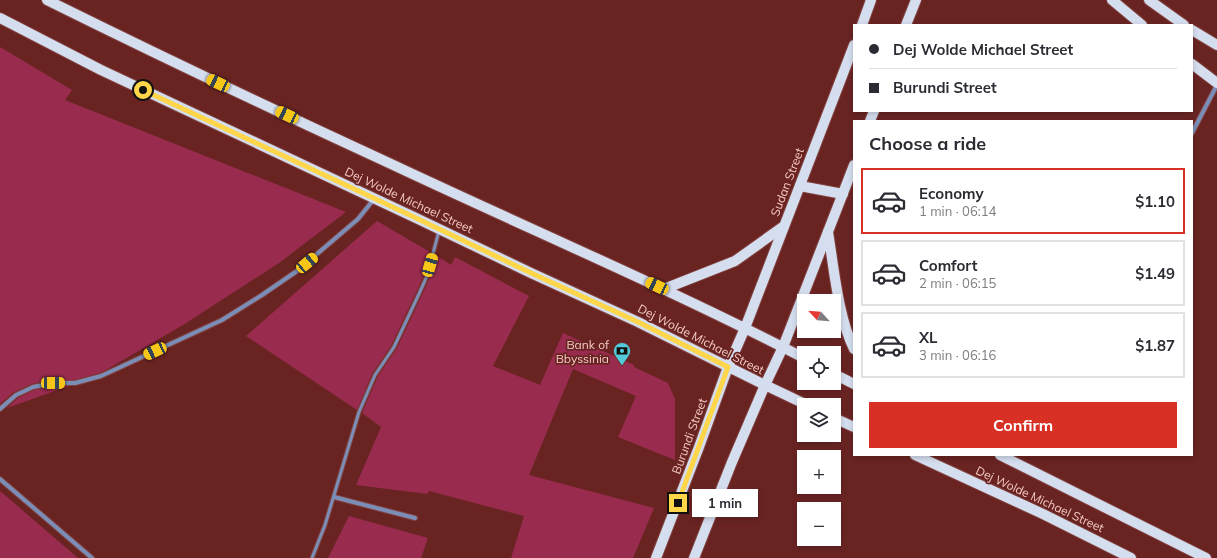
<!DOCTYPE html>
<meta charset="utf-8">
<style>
:root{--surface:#fff;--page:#f7f7f7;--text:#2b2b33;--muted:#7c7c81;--line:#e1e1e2;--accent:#d93025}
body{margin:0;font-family:Mulish,sans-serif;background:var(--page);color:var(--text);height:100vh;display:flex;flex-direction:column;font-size:15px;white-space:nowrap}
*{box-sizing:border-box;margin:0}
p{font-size:13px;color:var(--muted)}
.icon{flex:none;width:22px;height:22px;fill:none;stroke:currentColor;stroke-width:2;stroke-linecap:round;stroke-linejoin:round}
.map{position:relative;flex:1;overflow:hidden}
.details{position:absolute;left:853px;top:120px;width:340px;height:336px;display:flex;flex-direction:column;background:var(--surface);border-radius:0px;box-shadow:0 2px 6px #0003}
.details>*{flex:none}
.top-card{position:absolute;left:853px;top:24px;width:340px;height:88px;border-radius:0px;box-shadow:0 2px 6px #0003;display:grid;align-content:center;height:88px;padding:0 16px;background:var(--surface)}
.needle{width:26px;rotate:296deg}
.controls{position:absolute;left:797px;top:294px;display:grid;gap:8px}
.controls a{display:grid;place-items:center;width:44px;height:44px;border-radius:0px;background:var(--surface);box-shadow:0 2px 6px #0003;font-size:20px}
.end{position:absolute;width:18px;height:18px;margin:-9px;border:5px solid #ffd54a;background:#111;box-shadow:0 0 0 2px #111}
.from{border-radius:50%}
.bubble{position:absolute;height:28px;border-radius:0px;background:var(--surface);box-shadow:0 2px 6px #0003;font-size:13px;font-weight:700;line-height:28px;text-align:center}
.car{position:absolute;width:12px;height:24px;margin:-12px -6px;border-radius:5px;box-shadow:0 0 3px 1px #0007;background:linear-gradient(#f5c518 24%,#345 0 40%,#f5c518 0 76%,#345 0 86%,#f5c518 0)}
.top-card b{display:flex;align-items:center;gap:14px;height:38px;font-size:15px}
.top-card b+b{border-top:1px solid var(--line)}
.top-card i{width:10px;height:10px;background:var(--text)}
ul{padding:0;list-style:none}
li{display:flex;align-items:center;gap:12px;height:66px;margin:0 8px 6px;padding:0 8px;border:2px solid var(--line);border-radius:0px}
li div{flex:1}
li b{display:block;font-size:15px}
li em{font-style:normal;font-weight:700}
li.active{border-color:var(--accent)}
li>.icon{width:36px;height:36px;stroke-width:1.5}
h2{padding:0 16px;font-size:18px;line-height:48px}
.action{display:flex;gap:8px;margin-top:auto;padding:8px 16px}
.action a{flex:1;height:46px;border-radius:0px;background:var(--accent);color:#fff;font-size:16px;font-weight:700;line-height:46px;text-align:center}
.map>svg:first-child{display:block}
.building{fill:#992b4f}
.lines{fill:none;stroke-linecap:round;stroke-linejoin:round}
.service-casing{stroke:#82423f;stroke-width:5}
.minor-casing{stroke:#82423f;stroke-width:6}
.primary-casing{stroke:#82423f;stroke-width:12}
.service{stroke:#7a8eb7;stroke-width:3}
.minor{stroke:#7a8eb7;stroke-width:4}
.primary{stroke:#d5deef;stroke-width:10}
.route{stroke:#ffd54a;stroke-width:5}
.labels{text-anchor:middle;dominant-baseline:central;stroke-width:3.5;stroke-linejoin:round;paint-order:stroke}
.street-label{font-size:12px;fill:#f4c9c4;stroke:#692422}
.poi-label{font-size:12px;fill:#f4c9c4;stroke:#692422;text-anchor:end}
</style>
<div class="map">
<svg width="1217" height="558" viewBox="0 0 1217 558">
<rect width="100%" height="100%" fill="#692422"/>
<g class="building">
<polygon points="0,47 72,90 65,100 346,212 279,263 183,325 106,370 100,373 75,380 53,380 32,384 14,392 0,404"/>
<polygon points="377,221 430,252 424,275 415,295 391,346 372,374 357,410 246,336"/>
<polygon points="436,255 451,265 455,257 529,296 493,366 540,385 563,333 634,365 634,367 668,383 675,399 675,460 618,437 636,396 573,369 529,475 654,508 633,558 511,558 524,516 429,491 427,494 356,485 381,427 362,413 378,376 397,348 421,297 430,277"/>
<polygon points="53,386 69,386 7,408 18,398 34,390"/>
<polygon points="0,491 78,558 0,558"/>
<polygon points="349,516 428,538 421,558 328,558"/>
</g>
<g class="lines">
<defs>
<polyline id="service" points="312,558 325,525 359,412 375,375 394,347 418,296 427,276 439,231"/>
<g id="minor">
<polyline points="1192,133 1217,85"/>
<polyline points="0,409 16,395 33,387 53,383 75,383 101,376 222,320 262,295 297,271 358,219 374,199"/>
<polyline points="0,479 92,558"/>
<polyline points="334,497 415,518"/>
</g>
<g id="primary">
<path d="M 47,0 C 160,56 274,110 389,163 C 527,228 668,288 804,358"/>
<polyline points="1112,0 1142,25"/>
<polyline points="1149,0 1184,25"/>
<polyline points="0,18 101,70 416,218 531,273 638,322 765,385 807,405"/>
<polyline points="862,25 871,0"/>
<polyline points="906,25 916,0"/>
<polyline points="1192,30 1217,45"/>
<polyline points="1192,64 1217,83"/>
<polyline points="870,121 874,111"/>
<polyline points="800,186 843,194"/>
<path d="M 828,232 C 834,268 838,317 854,349"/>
<polyline points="664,289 735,261 784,226"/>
<polyline points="834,374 854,384"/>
<polyline points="834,418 854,427"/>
<polyline points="915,455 1043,514 1131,558"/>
<polyline points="1000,455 1206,558"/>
<polyline points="656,558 699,447 728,367 745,328 854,45"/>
<polyline points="694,558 732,462 765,385 783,347 854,165"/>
</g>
</defs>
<use href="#service" class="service-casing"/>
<use href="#minor" class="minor-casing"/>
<use href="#primary" class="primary-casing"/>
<use href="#service" class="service"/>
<use href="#minor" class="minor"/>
<use href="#primary" class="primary"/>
</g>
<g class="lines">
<polyline class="route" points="143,90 416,218 531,273 638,322 728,367 678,503"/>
</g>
<defs>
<symbol id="bank-pin" viewBox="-11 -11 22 30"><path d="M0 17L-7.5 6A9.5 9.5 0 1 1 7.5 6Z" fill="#52cbd8" stroke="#692422"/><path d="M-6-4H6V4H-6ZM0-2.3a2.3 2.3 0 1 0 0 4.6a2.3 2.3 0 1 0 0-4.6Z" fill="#111"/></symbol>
</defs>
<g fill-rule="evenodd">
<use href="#bank-pin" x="612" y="341" width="20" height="27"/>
</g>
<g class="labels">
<g class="street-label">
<text transform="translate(787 182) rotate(-69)">Sudan Street</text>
<text transform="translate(409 200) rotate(25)">Dej Wolde Michael Street</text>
<text transform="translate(701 339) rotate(27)">Dej Wolde Michael Street</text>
<text transform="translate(689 436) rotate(-70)">Burundi Street</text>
<text transform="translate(1040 499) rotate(25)">Dej Wolde Michael Street</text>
</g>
<g class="poi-label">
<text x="609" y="344">Bank of<tspan x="609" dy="14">Bbyssinia</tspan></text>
</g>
</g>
</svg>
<div class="controls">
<a><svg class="needle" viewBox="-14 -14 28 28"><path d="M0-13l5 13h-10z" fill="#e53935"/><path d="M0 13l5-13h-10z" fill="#7c7c81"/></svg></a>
<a><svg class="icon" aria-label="locate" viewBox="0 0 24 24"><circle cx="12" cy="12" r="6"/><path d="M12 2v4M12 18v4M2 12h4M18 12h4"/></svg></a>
<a><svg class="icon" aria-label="layers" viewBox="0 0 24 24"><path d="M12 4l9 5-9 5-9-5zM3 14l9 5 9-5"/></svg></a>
<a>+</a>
<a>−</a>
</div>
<i class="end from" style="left:143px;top:90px"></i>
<i class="end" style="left:678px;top:503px"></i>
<div class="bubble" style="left:692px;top:489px;width:66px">1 min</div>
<i class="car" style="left:218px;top:83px;rotate:295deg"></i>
<i class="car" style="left:287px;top:115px;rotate:295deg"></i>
<i class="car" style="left:307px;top:263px;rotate:50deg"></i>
<i class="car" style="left:430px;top:265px;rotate:16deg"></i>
<i class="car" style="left:657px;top:286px;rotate:295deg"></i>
<i class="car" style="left:155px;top:351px;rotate:245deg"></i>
<i class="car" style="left:53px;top:383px;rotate:90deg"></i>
<div class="top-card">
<b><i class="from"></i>Dej Wolde Michael Street</b>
<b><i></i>Burundi Street</b>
</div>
<section class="details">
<h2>Choose a ride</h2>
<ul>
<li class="active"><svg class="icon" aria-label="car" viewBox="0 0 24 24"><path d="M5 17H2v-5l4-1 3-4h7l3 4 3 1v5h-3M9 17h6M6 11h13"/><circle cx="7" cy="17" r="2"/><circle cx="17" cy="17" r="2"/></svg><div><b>Economy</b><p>1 min · 06:14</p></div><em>$1.10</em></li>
<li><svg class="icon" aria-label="car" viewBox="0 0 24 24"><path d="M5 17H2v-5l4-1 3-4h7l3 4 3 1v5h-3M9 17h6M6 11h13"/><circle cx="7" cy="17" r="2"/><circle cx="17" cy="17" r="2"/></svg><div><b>Comfort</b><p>2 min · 06:15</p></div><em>$1.49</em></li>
<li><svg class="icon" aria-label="car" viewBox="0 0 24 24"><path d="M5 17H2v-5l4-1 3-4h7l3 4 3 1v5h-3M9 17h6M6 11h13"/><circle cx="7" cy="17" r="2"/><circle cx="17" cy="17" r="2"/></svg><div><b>XL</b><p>3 min · 06:16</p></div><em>$1.87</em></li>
</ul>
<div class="action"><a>Confirm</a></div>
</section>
</div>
